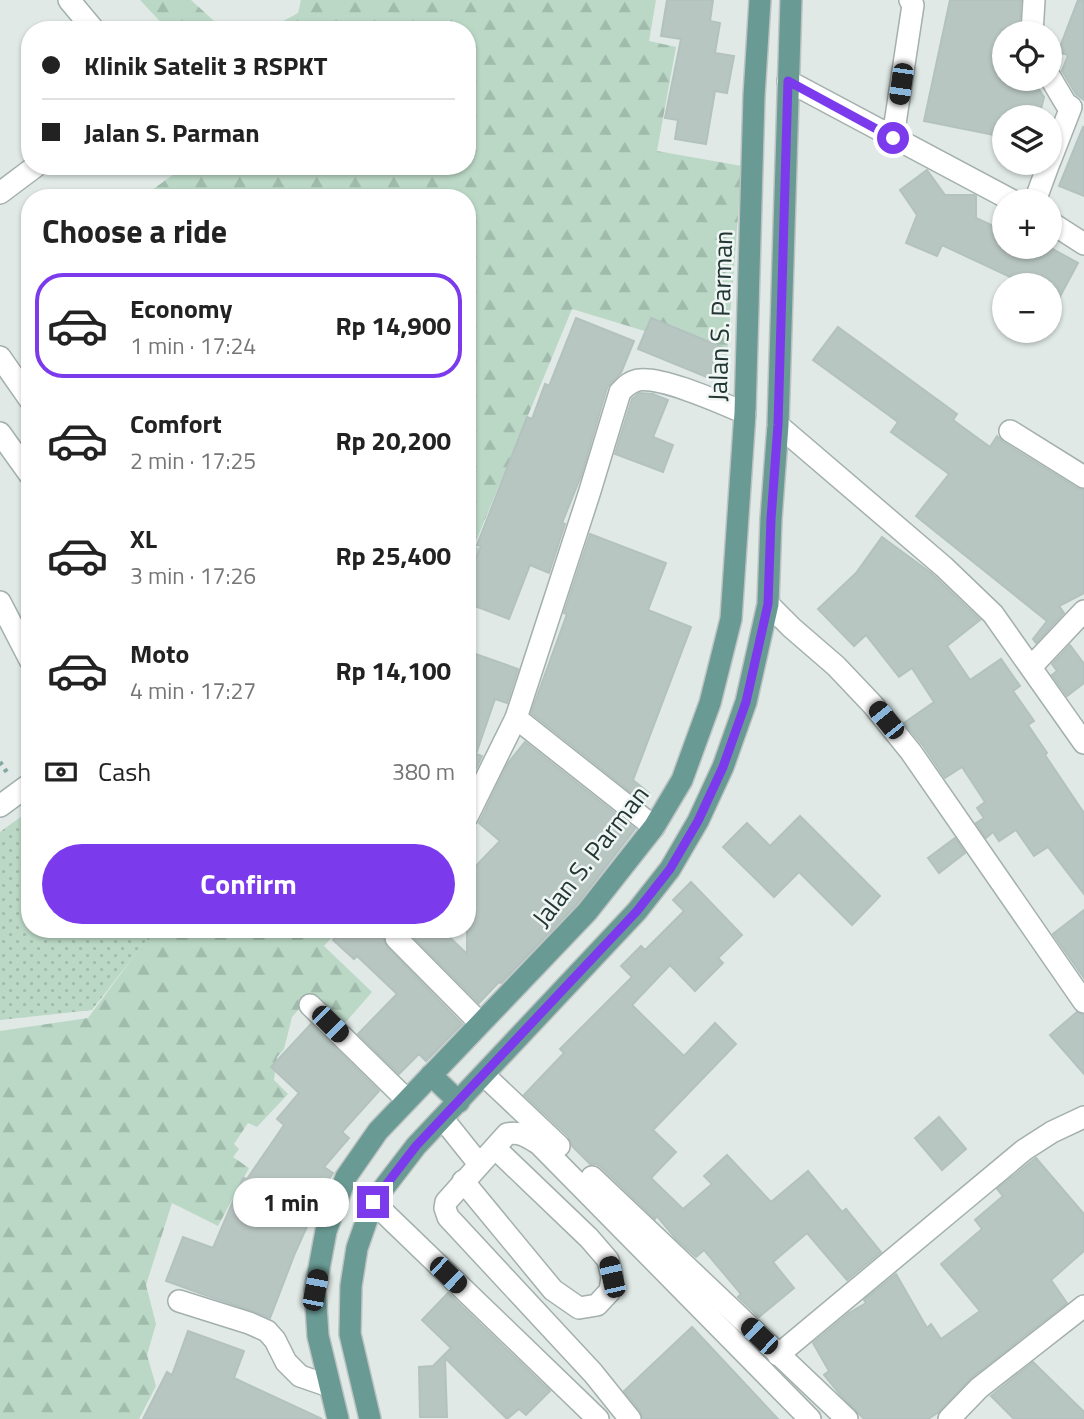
<!DOCTYPE html>
<meta charset="utf-8">
<style>
:root{--surface:#fff;--page:#f2f2f2;--text:#222;--muted:#767676;--line:#e0e0e0;--accent:#7c3aed}
body{margin:0;font-family:"Titillium Web",sans-serif;background:var(--page);color:var(--text);height:100vh;display:flex;flex-direction:column;font-size:26px;white-space:nowrap}
*{box-sizing:border-box;margin:0}
p{font-size:23px;color:var(--muted)}
.icon{flex:none;width:38px;height:38px;fill:none;stroke:currentColor;stroke-width:2;stroke-linecap:round;stroke-linejoin:round}
.map{position:relative;flex:1;overflow:hidden}
.drawer{position:absolute;left:21px;top:189px;width:455px;height:749px;display:flex;flex-direction:column;background:var(--surface);border-radius:28px;box-shadow:0 2px 5px #0004}
.drawer>*{flex:none}
.guide{position:absolute;left:21px;top:21px;width:455px;height:154px;border-radius:28px;box-shadow:0 2px 5px #0004;display:grid;align-content:center;height:154px;padding:0 21px;background:var(--surface)}
.buttons{position:absolute;left:992px;top:21px;display:grid;gap:14px}
.buttons a{display:grid;place-items:center;width:70px;height:70px;border-radius:50%;background:var(--surface);box-shadow:0 2px 5px #0004;font-size:35px}
.end{position:absolute;width:32px;height:32px;margin:-16px;border:9px solid #7c3aed;background:#fff;box-shadow:0 0 0 4px #fff}
.from{border-radius:50%}
.bubble{position:absolute;height:49px;border-radius:24px;background:var(--surface);box-shadow:0 2px 5px #0004;font-size:23px;font-weight:700;line-height:49px;text-align:center}
.car{position:absolute;width:21px;height:42px;margin:-21px -10px;border-radius:9px;box-shadow:0 0 5px 2px #0007;background:linear-gradient(#222 24%,#8ab4d8 0 40%,#222 0 76%,#8ab4d8 0 86%,#222 0)}
.guide b{display:flex;align-items:center;gap:24px;height:66px;font-size:26px}
.guide b+b{border-top:2px solid var(--line)}
.guide i{width:18px;height:18px;background:var(--text)}
ul{padding:0;list-style:none}
li{display:flex;align-items:center;gap:21px;height:105px;margin:0 14px 10px;padding:0 7px;border:4px solid transparent;border-radius:28px}
li div{flex:1}
li b{display:block;font-size:26px}
li em{font-style:normal;font-weight:700}
li.current{border-color:var(--accent)}
li>.icon{width:63px;height:63px;stroke-width:1.5}
h2{padding:0 21px;font-size:32px;line-height:84px}
.pay{display:flex;align-items:center;gap:18px;height:77px;padding:0 21px;font-size:26px}
.pay p{margin-inline-start:auto}
.button{display:flex;gap:14px;margin-top:auto;padding:14px 21px}
.button a{flex:1;height:80px;border-radius:42px;background:var(--accent);color:#fff;font-size:28px;font-weight:700;line-height:80px;text-align:center}
.map>svg:first-child{display:block}
.forest{fill:url(#forest-firs)}
.park{fill:url(#park-dots)}
.building{fill:#b8c6c2;stroke:#b3c2be;stroke-width:2}
.lines{fill:none;stroke-linecap:round;stroke-linejoin:round}
.minor-casing{stroke:#a3b0ad;stroke-width:24}
.major-casing{stroke:#bdc3c2;stroke-width:24}
.path{stroke:#83a9a2;stroke-width:4.5;stroke-dasharray:3.5 5;stroke-linecap:butt}
.minor{stroke:#fff;stroke-width:21}
.major{stroke:#699a94;stroke-width:21}
.route{stroke:#7c3aed;stroke-width:9}
.labels{text-anchor:middle;dominant-baseline:central;stroke-width:5;stroke-linejoin:round;paint-order:stroke}
.street-label{font-size:26px;fill:#223734;stroke:#f0f6f4}
</style>
<div class="map">
<svg width="1084" height="1419" viewBox="0 0 1084 1419">
<defs>
<pattern id="forest-firs" width="22" height="20" patternUnits="userSpaceOnUse" patternTransform="scale(1.75)"><rect width="22" height="20" fill="#bbd8c6"/><path d="M5 1l3.5 6h-7zM16 11l3.5 6h-7z" fill="#a0baab"/></pattern>
<pattern id="park-dots" width="8" height="8" patternUnits="userSpaceOnUse" patternTransform="scale(1.75)"><rect width="8" height="8" fill="#bbd8c6"/><path d="M2 2h.1M6 6h.1" fill="none" stroke="#a0baab" stroke-width="1.8" stroke-linecap="round"/></pattern>
</defs>
<rect width="100%" height="100%" fill="#e0e9e6"/>
<g class="forest">
<polygon points="140,0 191,0 224,30 168,30"/>
<polygon points="301,0 656,0 649,41 676,47 657,151 742,166 727,356 572,309 474,546 502,558 495,578 470,569 467,574 467,198 141,198 185,166 467,166 467,30 267,30 298,13"/>
<polygon points="154,929 328,929 327,934 333,936 324,946 372,992 339,1030 306,1001 292,1017 284,1049 277,1057 274,1080 288,1094 257,1127 248,1123 234,1144 239,1149 233,1157 249,1168 218,1226 172,1203 146,1285 156,1324 147,1355 156,1386 139,1419 0,1419 0,1031 88,1018"/>
</g>
<polygon class="park" points="30,810 30,929 155,929 92,1010 0,1020 0,832"/>
<g class="building">
<polygon points="667,0 713,0 710,21 720,23 715,53 734,56 727,93 715,91 706,144 675,139 678,120 665,118 681,39 661,36"/>
<polygon points="950,0 1021,0 1019,33 1010,33 1000,29 1004,36 1004,79 1032,79 1044,97 1039,117 1004,117 1004,137 924,121"/>
<polygon points="1078,0 1084,0 1084,100 1076,94 1062,71 1068,55 1058,52"/>
<polygon points="1083,127 1084,128 1084,196 1059,186"/>
<polygon points="927,170 945,195 974,195 976,196 976,218 1004,231 1004,247 1049,247 1078,263 1050,315 1050,285 1027,285 942,245 937,256 906,243 917,215 900,190"/>
<polygon points="576,318 634,341 621,373 611,383 607,388 581,476 562,523 565,524 549,573 530,565 509,619 467,603 467,581 481,546 477,545 527,417 532,419 545,384 549,386"/>
<polygon points="651,318 722,347 709,378 638,349"/>
<polygon points="838,327 957,414 953,420 990,447 997,436 1003,442 1077,488 1084,490 1084,593 1059,606 1064,613 1036,643 1033,639 1047,621 916,516 949,474 891,432 898,422 813,360"/>
<polygon points="639,393 653,394 668,400 653,437 673,445 663,472 615,454 632,399"/>
<polygon points="590,534 666,563 648,610 691,627 633,780 649,793 642,801 531,713 567,614 564,613"/>
<polygon points="882,537 931,573 980,620 947,646 970,680 1001,659 1020,686 1013,691 1034,721 1028,725 1047,753 1045,755 1084,813 1084,894 1048,847 1034,856 1016,830 999,841 993,832 986,838 976,823 984,818 977,808 985,802 962,767 945,778 922,744 904,723 934,702 912,668 899,677 866,635 854,646 818,609 856,573"/>
<polygon points="1070,645 1084,664 1084,683 1067,696 1052,675 1057,671 1052,664"/>
<polygon points="467,651 518,669 507,703 495,699 476,754 482,756 467,787"/>
<polygon points="525,742 635,829 577,904 501,983 499,982 479,1003 411,935 417,929 441,929 467,954 467,875 500,841 479,823 508,763"/>
<polygon points="800,816 880,896 852,925 799,872 774,897 723,847 747,823 770,846"/>
<polygon points="955,838 965,853 939,873 928,858"/>
<polygon points="691,882 742,935 718,958 723,963 695,991 670,965 632,1005 684,1056 715,1023 736,1044 653,1130 676,1152 651,1178 683,1209 712,1184 704,1176 727,1155 771,1202 808,1171 842,1212 846,1209 881,1252 847,1280 807,1233 773,1262 794,1288 759,1317 738,1297 741,1294 704,1250 696,1257 676,1239 657,1216 655,1219 601,1167 596,1164 590,1164 572,1146 568,1136 524,1095 564,1053 560,1049 632,977 621,966 641,946 645,950 684,911 673,900"/>
<polygon points="1084,910 1084,978 1053,934"/>
<polygon points="343,929 383,929 383,939 387,947 462,1024 426,1061 419,1054 399,1074 358,1034 397,994 357,956 354,959 333,940"/>
<polygon points="1077,1012 1084,1015 1084,1074 1050,1035"/>
<polygon points="311,1024 379,1091 342,1132 349,1138 324,1167 333,1173 311,1207 315,1209 295,1253 270,1318 253,1311 205,1295 166,1281 183,1237 213,1248 243,1178 247,1179 284,1125 277,1119 299,1093 271,1067"/>
<polygon points="939,1117 966,1149 942,1170 915,1138"/>
<polygon points="1036,1158 1084,1214 1084,1251 1051,1280 1067,1303 971,1378 939,1412 928,1419 864,1419 839,1393 824,1375 829,1371 813,1343 849,1313 866,1303 864,1300 896,1274 927,1328 931,1324 941,1339 980,1311 941,1264 982,1229 975,1220 1003,1196 997,1189"/>
<polygon points="448,1293 550,1391 526,1415 519,1409 507,1419 445,1358 447,1417 420,1417 419,1367 433,1366 451,1348 422,1320"/>
<polygon points="692,1327 778,1419 643,1419 640,1411 624,1391"/>
<polygon points="188,1331 244,1351 234,1378 322,1419 143,1419 167,1372 172,1375"/>
<polygon points="1033,1362 1084,1412 1084,1419 1014,1419 991,1396"/>
</g>
<g class="lines">
<defs>
<g id="minor">
<polyline points="69,0 94,30"/>
<polyline points="1032,33 1034,0"/>
<polyline points="1050,77 1066,104 1071,107 1050,161"/>
<polyline points="788,81 1013,201"/>
<polyline points="893,137 913,5 910,0"/>
<polyline points="0,193 36,166"/>
<polyline points="1035,201 1049,163"/>
<polyline points="1050,222 1084,244"/>
<polyline points="0,357 30,400"/>
<polyline points="778,425 944,567 993,614 1084,743"/>
<polyline points="1010,431 1084,477"/>
<polyline points="0,433 30,475"/>
<polyline points="0,602 30,660"/>
<polyline points="768,604 792,628 836,666 873,705 911,752 1084,1002"/>
<polyline points="1031,667 1084,611"/>
<polyline points="516,718 654,827"/>
<polyline points="0,806 30,784"/>
<path d="M 467,817 L 516,718 L 589,494 L 620,392 C 625,387 629,382 638,380 C 662,376 721,403 745,413"/>
<polyline points="396,929 396,938 480,1023"/>
<polyline points="310,1005 407,1100"/>
<polyline points="484,1075 559,1146"/>
<polyline points="443,1119 479,1164"/>
<polyline points="592,1177 847,1419"/>
<polyline points="463,1181 553,1290 579,1308 597,1305 610,1291 612,1277 608,1260 589,1238 495,1148"/>
<polyline points="373,1202 598,1419"/>
<polyline points="179,1301 249,1323 267,1331 275,1340 286,1362 300,1376 329,1386"/>
<polyline points="778,1355 1024,1150 1052,1132 1084,1117"/>
<path d="M 630,1419 L 593,1373 L 448,1217 L 445,1208 L 446,1202 L 507,1134 C 520,1131 528,1137 539,1144 L 810,1419"/>
<polyline points="949,1419 979,1388 1084,1306"/>
</g>
<g id="major">
<polyline points="431,1075 459,1102"/>
<polyline points="338,1419 318,1336 315,1290 326,1231 346,1177 378,1131 587,912 654,827 682,780 710,703 731,619 745,413 754,96 760,0"/>
<polyline points="370,1419 350,1334 351,1286 357,1248 373,1202 416,1146 637,911 670,869 698,821 723,767 746,702 768,604 771,519 778,425 791,0"/>
</g>
</defs>
<use href="#minor" class="minor-casing"/>
<use href="#major" class="major-casing"/>
<polyline class="path" points="0,762 8,774"/>
<use href="#minor" class="minor"/>
<use href="#major" class="major"/>
</g>
<g class="lines">
<polyline class="route" points="373,1202 416,1146 637,911 670,869 698,821 723,767 746,702 768,604 771,519 778,425 788,81 893,138"/>
</g>
<g class="labels">
<g class="street-label">
<text transform="translate(720 316) rotate(-88)">Jalan S. Parman</text>
<text transform="translate(590 856) rotate(-52)">Jalan S. Parman</text>
</g>
</g>
</svg>
<div class="buttons">
<a><svg class="icon" aria-label="locate" viewBox="0 0 24 24"><circle cx="12" cy="12" r="6"/><path d="M12 2v4M12 18v4M2 12h4M18 12h4"/></svg></a>
<a><svg class="icon" aria-label="layers" viewBox="0 0 24 24"><path d="M12 4l9 5-9 5-9-5zM3 14l9 5 9-5"/></svg></a>
<a>+</a>
<a>−</a>
</div>
<i class="end from" style="left:893px;top:138px"></i>
<i class="end" style="left:373px;top:1202px"></i>
<div class="bubble" style="left:233px;top:1178px;width:116px">1 min</div>
<i class="car" style="left:901px;top:84px;rotate:188deg"></i>
<i class="car" style="left:886px;top:720px;rotate:321deg"></i>
<i class="car" style="left:330px;top:1024px;rotate:135deg"></i>
<i class="car" style="left:448px;top:1275px;rotate:134deg"></i>
<i class="car" style="left:612px;top:1277px;rotate:347deg"></i>
<i class="car" style="left:315px;top:1290px;rotate:11deg"></i>
<i class="car" style="left:759px;top:1336px;rotate:314deg"></i>
<div class="guide">
<b><i class="from"></i>Klinik Satelit 3 RSPKT</b>
<b><i></i>Jalan S. Parman</b>
</div>
<section class="drawer">
<h2>Choose a ride</h2>
<ul>
<li class="current"><svg class="icon" aria-label="car" viewBox="0 0 24 24"><path d="M5 17H2v-5l4-1 3-4h7l3 4 3 1v5h-3M9 17h6M6 11h13"/><circle cx="7" cy="17" r="2"/><circle cx="17" cy="17" r="2"/></svg><div><b>Economy</b><p>1 min · 17:24</p></div><em>Rp 14,900</em></li>
<li><svg class="icon" aria-label="car" viewBox="0 0 24 24"><path d="M5 17H2v-5l4-1 3-4h7l3 4 3 1v5h-3M9 17h6M6 11h13"/><circle cx="7" cy="17" r="2"/><circle cx="17" cy="17" r="2"/></svg><div><b>Comfort</b><p>2 min · 17:25</p></div><em>Rp 20,200</em></li>
<li><svg class="icon" aria-label="car" viewBox="0 0 24 24"><path d="M5 17H2v-5l4-1 3-4h7l3 4 3 1v5h-3M9 17h6M6 11h13"/><circle cx="7" cy="17" r="2"/><circle cx="17" cy="17" r="2"/></svg><div><b>XL</b><p>3 min · 17:26</p></div><em>Rp 25,400</em></li>
<li><svg class="icon" aria-label="car" viewBox="0 0 24 24"><path d="M5 17H2v-5l4-1 3-4h7l3 4 3 1v5h-3M9 17h6M6 11h13"/><circle cx="7" cy="17" r="2"/><circle cx="17" cy="17" r="2"/></svg><div><b>Moto</b><p>4 min · 17:27</p></div><em>Rp 14,100</em></li>
</ul>
<div class="pay"><svg class="icon" aria-label="cash" viewBox="0 0 24 24"><path d="M3 7h18v10H3z"/><circle cx="12" cy="12" r="2"/></svg>Cash<p>380 m</p></div>
<div class="button"><a>Confirm</a></div>
</section>
</div>
